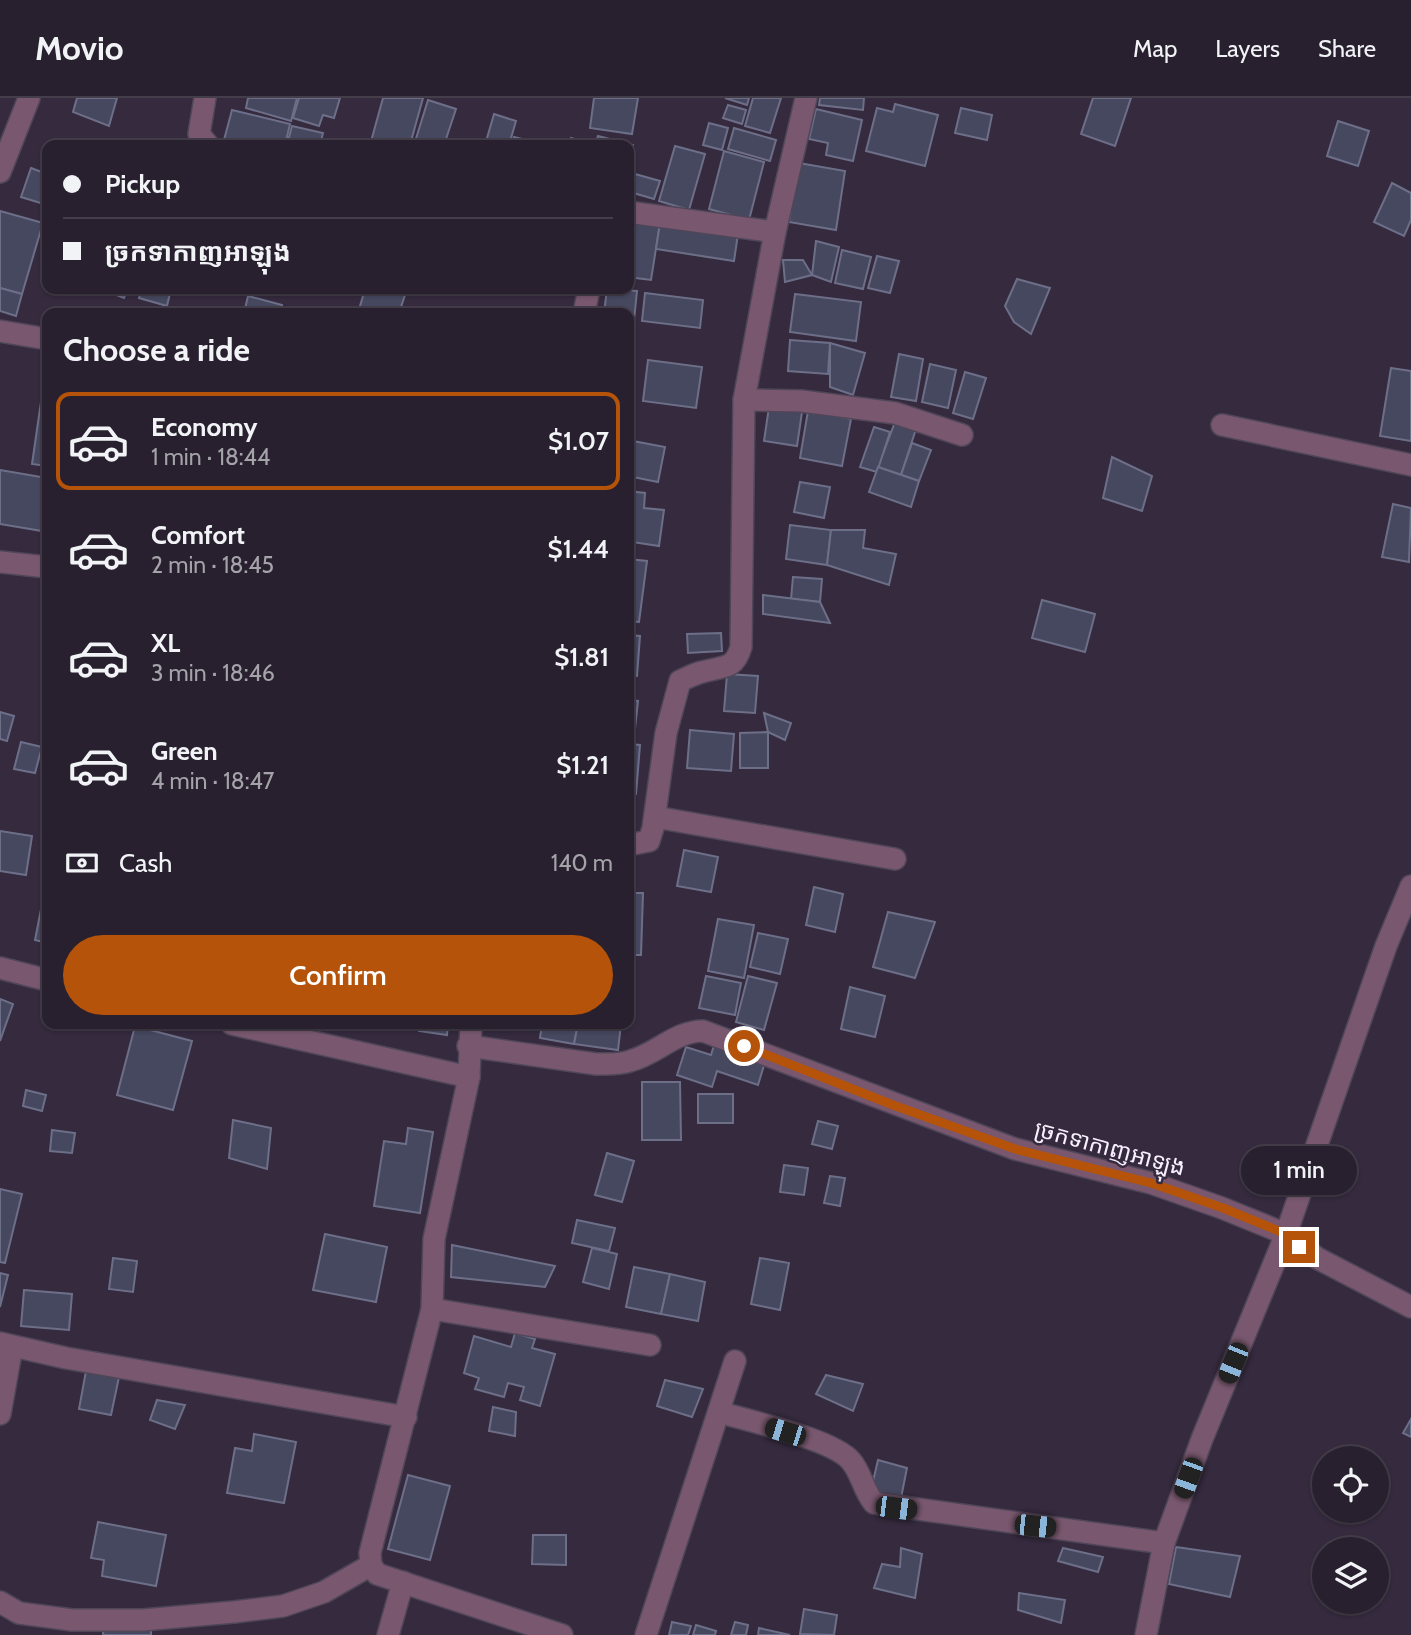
<!DOCTYPE html>
<meta charset="utf-8">
<style>
:root{--surface:#28202e;--page:#302836;--text:#f1f3f6;--muted:#a5a3aa;--line:#443e4a;--accent:#b45309}
body{margin:0;font-family:Cabin,"Noto Sans Khmer",sans-serif;background:var(--page);color:var(--text);height:100vh;display:flex;flex-direction:column;font-size:26px;white-space:nowrap}
*{box-sizing:border-box;margin:0}
p{font-size:23px;color:var(--muted)}
.icon{flex:none;width:38px;height:38px;fill:none;stroke:currentColor;stroke-width:2;stroke-linecap:round;stroke-linejoin:round}
.map{position:relative;flex:1;overflow:hidden}
.side{position:absolute;left:42px;top:210px;width:592px;height:721px;display:flex;flex-direction:column;background:var(--surface);border-radius:14px;box-shadow:0 2px 5px #0004,0 0 0 2px var(--line)}
.side>*{flex:none}
.hud{position:absolute;left:42px;top:42px;width:592px;height:154px;border-radius:14px;box-shadow:0 2px 5px #0004,0 0 0 2px var(--line);display:grid;align-content:center;height:154px;padding:0 21px;background:var(--surface)}
.controls{position:absolute;left:1312px;top:1348px;display:grid;gap:14px}
.controls a{display:grid;place-items:center;width:77px;height:77px;border-radius:50%;background:var(--surface);box-shadow:0 2px 5px #0004,0 0 0 2px var(--line);font-size:35px}
.end{position:absolute;width:32px;height:32px;margin:-16px;border:9px solid #b45309;background:#fff;box-shadow:0 0 0 4px #fff}
.from{border-radius:50%}
.bubble{position:absolute;height:49px;border-radius:24px;background:var(--surface);box-shadow:0 2px 5px #0004,0 0 0 2px var(--line);font-size:23px;font-weight:600;line-height:49px;text-align:center}
.car{position:absolute;width:21px;height:42px;margin:-21px -10px;border-radius:9px;box-shadow:0 0 5px 2px #0007;background:linear-gradient(#222 24%,#8ab4d8 0 40%,#222 0 76%,#8ab4d8 0 86%,#222 0)}
.hud b{display:flex;align-items:center;gap:24px;height:66px;font-size:26px}
.hud b+b{border-top:2px solid var(--line)}
.hud i{width:18px;height:18px;background:var(--text)}
ul{padding:0;list-style:none}
li{display:flex;align-items:center;gap:21px;height:98px;margin:0 14px 10px;padding:0 7px;border:4px solid transparent;border-radius:14px}
li div{flex:1}
li b{display:block;font-size:26px}
li em{font-style:normal;font-weight:600}
li.current{border-color:var(--accent)}
li>.icon{width:63px;height:63px;stroke-width:1.5}
h2{padding:0 21px;font-size:32px;line-height:84px}
.pay{display:flex;align-items:center;gap:18px;height:77px;padding:0 21px;font-size:26px}
.pay p{margin-inline-start:auto}
.cta{display:flex;gap:14px;margin-top:auto;padding:14px 21px}
.cta a{flex:1;height:80px;border-radius:42px;background:var(--accent);color:#fff;font-size:28px;font-weight:600;line-height:80px;text-align:center}
header{display:flex;align-items:center;gap:42px;box-sizing:border-box;height:98px;padding:0 35px;background:var(--surface);border-bottom:2px solid var(--line)}
header strong{font-size:33px}
nav{display:flex;gap:38px;margin-inline-start:auto;font-size:24px}
.map>svg:first-child{display:block}
.building{fill:#464860;stroke:#6d6f89;stroke-width:2}
.lines{fill:none;stroke-linecap:round;stroke-linejoin:round}
.street-casing{stroke:#504659;stroke-width:24}
.street{stroke:#79586f;stroke-width:21}
.route{stroke:#b45309;stroke-width:9}
.labels{text-anchor:middle;dominant-baseline:central;stroke-width:5;stroke-linejoin:round;paint-order:stroke}
.street-label{font-size:23px;fill:#f7f0fd;stroke:#352a3e}
</style>
<header>
<strong>Movio</strong>
<nav><a>Map</a><a>Layers</a><a>Share</a></nav>
</header>
<div class="map">
<svg width="1411" height="1537" viewBox="0 0 1411 1537">
<rect width="100%" height="100%" fill="#352a3e"/>
<g class="building">
<polygon points="77,0 117,0 109,28 73,14"/>
<polygon points="248,0 297,0 291,23 246,10"/>
<polygon points="299,0 340,0 334,20 323,17 319,28 293,20"/>
<polygon points="383,0 423,0 410,47 370,47"/>
<polygon points="594,0 638,0 632,36 590,30"/>
<polygon points="725,0 749,0 747,7"/>
<polygon points="753,0 781,0 770,35 745,28"/>
<polygon points="820,0 864,0 863,12 819,7"/>
<polygon points="1093,0 1131,0 1115,48 1081,36"/>
<polygon points="428,2 456,11 444,47 414,47"/>
<polygon points="895,6 938,17 925,68 866,53 877,10 893,14"/>
<polygon points="728,7 746,12 742,26 723,20"/>
<polygon points="961,10 992,17 987,42 955,35"/>
<polygon points="816,11 862,22 853,63 826,57 828,45 809,41"/>
<polygon points="232,12 290,26 285,47 244,47 224,42"/>
<polygon points="494,16 516,23 509,47 485,47"/>
<polygon points="1338,23 1369,33 1358,68 1327,58"/>
<polygon points="709,25 728,30 722,52 703,47"/>
<polygon points="292,28 323,35 320,47 287,47"/>
<polygon points="734,30 776,42 770,63 728,51"/>
<polygon points="598,38 633,47 628,64 628,47 595,47"/>
<polygon points="514,39 543,46 542,47 512,47"/>
<polygon points="571,40 587,44 586,47 569,47"/>
<polygon points="675,48 705,56 689,112 659,103"/>
<polygon points="724,53 764,64 749,122 709,111"/>
<polygon points="799,65 845,73 836,132 789,124"/>
<polygon points="31,70 47,76 47,107 21,99"/>
<polygon points="635,76 660,83 654,101 630,94"/>
<polygon points="1392,85 1411,95 1411,122 1404,138 1374,124"/>
<polygon points="0,113 43,125 22,196 0,190"/>
<polygon points="628,124 660,125 651,182 628,179"/>
<polygon points="660,125 738,136 734,163 656,151"/>
<polygon points="816,143 839,149 831,184 812,177"/>
<polygon points="842,152 871,159 863,191 835,185"/>
<polygon points="47,157 47,180 41,178"/>
<polygon points="877,158 899,163 890,195 868,190"/>
<polygon points="783,162 803,162 812,177 785,184"/>
<polygon points="1017,181 1050,190 1031,236 1014,224 1005,208"/>
<polygon points="0,190 22,196 16,218 0,213"/>
<polygon points="101,191 127,191 124,200"/>
<polygon points="142,191 171,191 167,208 139,200"/>
<polygon points="365,191 407,191 399,215 358,215"/>
<polygon points="607,191 637,193 631,252 628,252 628,215 604,215"/>
<polygon points="645,195 703,202 700,230 642,223"/>
<polygon points="795,196 861,204 856,243 790,234"/>
<polygon points="248,198 282,207 280,215 244,215"/>
<polygon points="790,242 830,245 828,276 788,273"/>
<polygon points="830,245 865,255 853,297 830,289"/>
<polygon points="899,256 923,261 916,303 891,299"/>
<polygon points="648,262 702,269 696,310 643,303"/>
<polygon points="930,266 956,272 948,310 922,304"/>
<polygon points="1391,270 1411,273 1411,343 1380,338"/>
<polygon points="965,274 986,280 973,321 953,315"/>
<polygon points="44,283 47,284 47,368 32,366"/>
<polygon points="769,309 802,314 797,348 764,343"/>
<polygon points="808,313 851,321 842,368 800,360"/>
<polygon points="895,324 916,331 901,377 878,369"/>
<polygon points="874,329 890,334 877,374 860,369"/>
<polygon points="633,343 665,349 658,384 628,378"/>
<polygon points="912,345 931,352 919,383 901,377"/>
<polygon points="1112,359 1152,378 1142,413 1103,400"/>
<polygon points="878,369 919,383 911,409 869,394"/>
<polygon points="0,372 47,380 42,433 0,426"/>
<polygon points="800,384 830,389 824,420 794,414"/>
<polygon points="628,393 645,395 644,410 664,412 659,448 632,444 634,428 628,428"/>
<polygon points="1393,406 1411,410 1409,464 1382,459"/>
<polygon points="790,427 831,432 827,467 786,461"/>
<polygon points="831,432 865,432 863,450 896,456 889,487 827,467"/>
<polygon points="628,461 647,463 639,524 628,523"/>
<polygon points="793,479 822,481 820,504 791,501"/>
<polygon points="763,497 820,504 830,525 763,516"/>
<polygon points="1042,502 1095,516 1085,554 1032,540"/>
<polygon points="721,535 722,553 688,555 687,536"/>
<polygon points="628,537 640,538 637,578 628,577"/>
<polygon points="727,576 758,578 755,615 724,613"/>
<polygon points="628,602 638,603 634,640 628,640"/>
<polygon points="0,614 14,618 7,643 0,641"/>
<polygon points="764,615 791,625 785,642 768,634"/>
<polygon points="690,632 734,636 731,673 687,670"/>
<polygon points="768,634 768,670 740,670 740,635"/>
<polygon points="21,644 42,649 35,675 14,671"/>
<polygon points="628,646 640,647 636,696 628,695"/>
<polygon points="0,733 32,738 26,777 0,773"/>
<polygon points="684,752 718,759 711,794 677,788"/>
<polygon points="814,789 843,796 835,834 806,827"/>
<polygon points="628,795 643,795 641,857 628,857"/>
<polygon points="43,801 47,802 47,845 35,842"/>
<polygon points="888,814 935,824 915,880 873,869"/>
<polygon points="718,821 754,827 744,880 708,873"/>
<polygon points="758,835 788,841 780,876 750,869"/>
<polygon points="706,878 741,885 735,917 699,910"/>
<polygon points="748,878 777,885 764,932 736,924"/>
<polygon points="850,889 885,898 875,939 841,931"/>
<polygon points="0,901 13,906 0,943"/>
<polygon points="420,926 448,926 447,937 419,933"/>
<polygon points="542,926 578,926 574,946 540,940"/>
<polygon points="578,926 621,926 618,952 574,946"/>
<polygon points="135,928 192,943 173,1012 117,997"/>
<polygon points="714,947 765,964 758,987 717,973 712,989 677,977 686,949 711,957"/>
<polygon points="642,984 680,984 681,1042 642,1042"/>
<polygon points="26,992 46,997 42,1013 23,1008"/>
<rect x="698" y="996" width="35" height="29"/>
<polygon points="233,1022 271,1030 267,1071 229,1060"/>
<polygon points="818,1023 838,1028 832,1051 812,1046"/>
<polygon points="408,1030 433,1034 420,1115 374,1108 384,1043 406,1046"/>
<polygon points="52,1032 75,1035 72,1055 50,1053"/>
<polygon points="607,1055 634,1063 622,1104 595,1097"/>
<polygon points="784,1067 808,1070 804,1097 780,1094"/>
<polygon points="830,1078 845,1080 840,1108 824,1105"/>
<polygon points="0,1091 22,1096 5,1165 0,1164"/>
<polygon points="577,1122 615,1130 609,1153 572,1145"/>
<polygon points="325,1136 387,1149 376,1204 313,1192"/>
<polygon points="452,1147 555,1168 545,1189 451,1179"/>
<polygon points="592,1150 617,1156 609,1191 583,1184"/>
<polygon points="113,1160 137,1163 133,1194 109,1191"/>
<polygon points="760,1160 789,1165 780,1212 751,1206"/>
<polygon points="634,1169 670,1176 661,1216 626,1209"/>
<polygon points="0,1175 8,1177 0,1209"/>
<polygon points="670,1176 705,1184 698,1223 661,1216"/>
<polygon points="24,1192 72,1196 69,1232 21,1228"/>
<polygon points="515,1235 535,1241 532,1250 555,1256 540,1308 520,1302 524,1289 508,1285 504,1299 475,1291 479,1280 464,1275 474,1238 511,1249"/>
<polygon points="86,1273 119,1279 111,1317 79,1311"/>
<polygon points="826,1277 863,1286 853,1313 816,1296"/>
<polygon points="665,1282 703,1291 692,1319 657,1308"/>
<polygon points="157,1302 185,1307 175,1331 150,1322"/>
<polygon points="493,1309 516,1314 515,1338 489,1333"/>
<polygon points="1411,1321 1411,1339 1403,1335"/>
<polygon points="254,1336 296,1344 284,1405 227,1395 235,1350 252,1353"/>
<polygon points="878,1362 907,1370 901,1400 871,1392"/>
<polygon points="408,1377 450,1388 430,1462 388,1451"/>
<polygon points="98,1424 166,1437 156,1488 102,1478 104,1462 91,1460"/>
<polygon points="533,1437 566,1437 566,1467 532,1466"/>
<polygon points="1176,1449 1240,1458 1230,1499 1169,1486"/>
<polygon points="901,1450 922,1456 915,1500 874,1490 882,1466 900,1469"/>
<polygon points="1063,1450 1103,1459 1098,1474 1058,1463"/>
<polygon points="1019,1495 1065,1502 1061,1525 1018,1512"/>
<polygon points="804,1511 837,1517 834,1537 800,1536"/>
<polygon points="104,1524 151,1530 151,1537 103,1537"/>
<polygon points="672,1524 691,1528 688,1537 669,1537"/>
<polygon points="735,1524 748,1527 746,1537 731,1537"/>
<polygon points="696,1527 716,1533 715,1537 693,1537"/>
<polygon points="759,1530 790,1537 758,1537"/>
</g>
<g class="lines">
<defs>
<g id="street">
<polyline points="205,0 199,36 208,47"/>
<polyline points="0,74 29,0"/>
<polyline points="628,114 775,134"/>
<polyline points="584,215 589,191"/>
<polyline points="0,233 47,241"/>
<polyline points="744,302 801,303 895,315 962,337"/>
<polyline points="1222,327 1411,367"/>
<polyline points="0,464 47,469"/>
<polyline points="655,719 895,761"/>
<path d="M 628,747 L 649,743 L 653,730 L 666,635 L 680,583 C 687,580 694,576 702,574 C 722,568 734,573 741,549 L 744,302 L 775,134 L 806,0"/>
<polyline points="0,870 47,882"/>
<polyline points="232,926 469,979"/>
<polyline points="471,926 469,979 434,1141 432,1211 370,1455 371,1467 377,1476 562,1537"/>
<path d="M 468,948 L 596,966 C 607,966 619,967 630,963 C 657,956 675,933 703,933 L 1015,1051 L 1151,1085 L 1222,1110 L 1286,1136 L 1317,1160 L 1411,1209"/>
<polyline points="432,1211 650,1247"/>
<polyline points="0,1245 66,1260 406,1319"/>
<path d="M 719,1314 C 748,1323 833,1341 851,1363 C 862,1376 863,1392 874,1405 L 1164,1445"/>
<polyline points="0,1316 12,1249"/>
<polyline points="0,1504 19,1515 72,1522 143,1522 234,1514 283,1508 324,1494 371,1467"/>
<polyline points="388,1537 403,1484"/>
<polyline points="646,1537 735,1263"/>
<polyline points="1146,1537 1164,1445 1202,1341 1286,1136 1386,848 1411,788"/>
</g>
</defs>
<use href="#street" class="street-casing"/>
<use href="#street" class="street"/>
</g>
<g class="lines">
<polyline class="route" points="744,948 893,1007 1015,1051 1151,1085 1223,1110 1286,1136 1299,1149"/>
</g>
<g class="labels">
<g class="street-label">
<text transform="translate(1110 1050) rotate(15)">ច្រកទាកាញអាឡុង</text>
</g>
</g>
</svg>
<div class="controls">
<a><svg class="icon" aria-label="locate" viewBox="0 0 24 24"><circle cx="12" cy="12" r="6"/><path d="M12 2v4M12 18v4M2 12h4M18 12h4"/></svg></a>
<a><svg class="icon" aria-label="layers" viewBox="0 0 24 24"><path d="M12 4l9 5-9 5-9-5zM3 14l9 5 9-5"/></svg></a>
</div>
<i class="end from" style="left:744px;top:948px"></i>
<i class="end" style="left:1299px;top:1149px"></i>
<div class="bubble" style="left:1241px;top:1048px;width:116px">1 min</div>
<i class="car" style="left:1233px;top:1265px;rotate:202deg"></i>
<i class="car" style="left:785px;top:1334px;rotate:287deg"></i>
<i class="car" style="left:1188px;top:1380px;rotate:200deg"></i>
<i class="car" style="left:896px;top:1410px;rotate:97deg"></i>
<i class="car" style="left:1035px;top:1428px;rotate:96deg"></i>
<div class="hud">
<b><i class="from"></i>Pickup</b>
<b><i></i>ច្រកទាកាញអាឡុង</b>
</div>
<section class="side">
<h2>Choose a ride</h2>
<ul>
<li class="current"><svg class="icon" aria-label="car" viewBox="0 0 24 24"><path d="M5 17H2v-5l4-1 3-4h7l3 4 3 1v5h-3M9 17h6M6 11h13"/><circle cx="7" cy="17" r="2"/><circle cx="17" cy="17" r="2"/></svg><div><b>Economy</b><p>1 min · 18:44</p></div><em>$1.07</em></li>
<li><svg class="icon" aria-label="car" viewBox="0 0 24 24"><path d="M5 17H2v-5l4-1 3-4h7l3 4 3 1v5h-3M9 17h6M6 11h13"/><circle cx="7" cy="17" r="2"/><circle cx="17" cy="17" r="2"/></svg><div><b>Comfort</b><p>2 min · 18:45</p></div><em>$1.44</em></li>
<li><svg class="icon" aria-label="car" viewBox="0 0 24 24"><path d="M5 17H2v-5l4-1 3-4h7l3 4 3 1v5h-3M9 17h6M6 11h13"/><circle cx="7" cy="17" r="2"/><circle cx="17" cy="17" r="2"/></svg><div><b>XL</b><p>3 min · 18:46</p></div><em>$1.81</em></li>
<li><svg class="icon" aria-label="car" viewBox="0 0 24 24"><path d="M5 17H2v-5l4-1 3-4h7l3 4 3 1v5h-3M9 17h6M6 11h13"/><circle cx="7" cy="17" r="2"/><circle cx="17" cy="17" r="2"/></svg><div><b>Green</b><p>4 min · 18:47</p></div><em>$1.21</em></li>
</ul>
<div class="pay"><svg class="icon" aria-label="cash" viewBox="0 0 24 24"><path d="M3 7h18v10H3z"/><circle cx="12" cy="12" r="2"/></svg>Cash<p>140 m</p></div>
<div class="cta"><a>Confirm</a></div>
</section>
</div>
